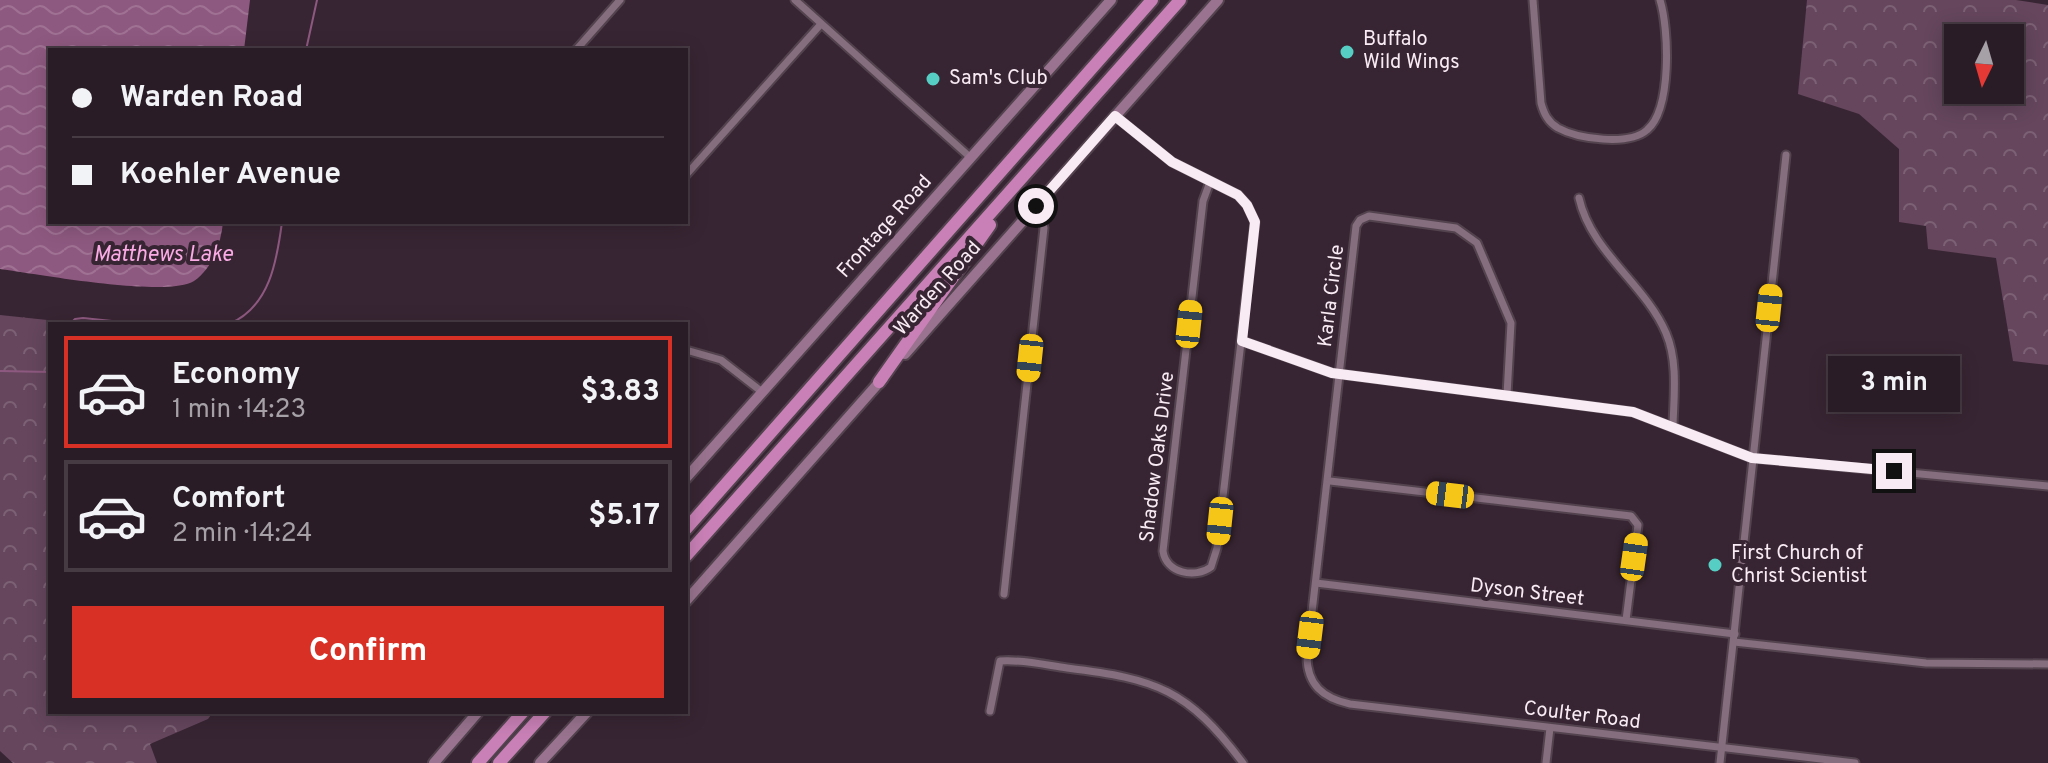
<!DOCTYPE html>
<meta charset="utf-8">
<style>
:root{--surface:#2a1c26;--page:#362932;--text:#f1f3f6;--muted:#a5a1a7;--line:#463a43;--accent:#d93025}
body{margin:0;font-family:Overpass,sans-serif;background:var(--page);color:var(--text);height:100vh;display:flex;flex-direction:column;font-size:30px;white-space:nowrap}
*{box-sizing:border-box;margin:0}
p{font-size:26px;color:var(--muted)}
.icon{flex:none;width:44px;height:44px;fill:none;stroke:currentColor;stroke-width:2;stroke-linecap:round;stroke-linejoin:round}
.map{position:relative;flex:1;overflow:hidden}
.sheet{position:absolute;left:48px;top:322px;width:640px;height:392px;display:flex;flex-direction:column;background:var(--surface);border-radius:0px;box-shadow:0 4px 20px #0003,0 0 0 2px var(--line)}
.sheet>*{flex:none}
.banner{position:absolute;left:48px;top:48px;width:640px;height:176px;border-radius:0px;box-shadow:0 4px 20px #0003,0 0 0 2px var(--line);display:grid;align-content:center;height:176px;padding:0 24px;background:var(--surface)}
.needle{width:52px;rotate:185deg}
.controls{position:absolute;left:1944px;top:24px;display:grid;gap:16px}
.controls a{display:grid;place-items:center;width:80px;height:80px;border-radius:0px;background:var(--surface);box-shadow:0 4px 20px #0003,0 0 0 2px var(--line);font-size:40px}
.end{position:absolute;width:36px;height:36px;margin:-18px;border:10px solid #f8ebf4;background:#111;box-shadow:0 0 0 4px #111}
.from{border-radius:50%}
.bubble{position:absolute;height:56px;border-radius:0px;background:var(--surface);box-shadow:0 4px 20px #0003,0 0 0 2px var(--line);font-size:26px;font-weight:700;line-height:56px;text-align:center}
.car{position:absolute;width:24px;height:48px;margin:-24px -12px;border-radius:10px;box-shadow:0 0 6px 2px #0007;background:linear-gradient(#f5c518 24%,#345 0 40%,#f5c518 0 76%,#345 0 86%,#f5c518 0)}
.banner b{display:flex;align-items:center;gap:28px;height:76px;font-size:30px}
.banner b+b{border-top:2px solid var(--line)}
.banner i{width:20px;height:20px;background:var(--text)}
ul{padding:14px 0 0;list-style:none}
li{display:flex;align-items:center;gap:24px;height:112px;margin:0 16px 12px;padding:0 8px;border:4px solid var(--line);border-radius:0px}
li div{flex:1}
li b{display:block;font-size:30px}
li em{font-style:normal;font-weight:700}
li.current{border-color:var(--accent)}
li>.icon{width:72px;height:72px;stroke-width:1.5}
.action{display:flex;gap:16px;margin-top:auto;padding:16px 24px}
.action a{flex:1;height:92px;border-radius:0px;background:var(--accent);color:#fff;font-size:32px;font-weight:700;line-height:92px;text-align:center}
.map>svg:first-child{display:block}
.forest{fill:url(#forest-crowns);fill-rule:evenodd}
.water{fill:url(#water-waves)}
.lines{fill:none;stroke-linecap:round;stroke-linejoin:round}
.stream{stroke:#8e5980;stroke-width:2}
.street-casing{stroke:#53434f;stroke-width:11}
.secondary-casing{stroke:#53434f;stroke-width:14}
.highway-casing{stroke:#53434f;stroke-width:16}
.street{stroke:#856e7e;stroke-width:7}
.secondary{stroke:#99738f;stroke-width:10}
.highway{stroke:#c980b6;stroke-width:12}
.route{stroke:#f8ebf4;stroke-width:10}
.poi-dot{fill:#56cec3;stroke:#382533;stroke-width:3}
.labels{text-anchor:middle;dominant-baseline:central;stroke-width:8;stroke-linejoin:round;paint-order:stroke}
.poi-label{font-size:20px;fill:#f8ebf4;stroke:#382533;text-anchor:start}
.street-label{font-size:20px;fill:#f8ebf4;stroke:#382533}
.water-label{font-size:22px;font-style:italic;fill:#faaae4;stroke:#382533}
</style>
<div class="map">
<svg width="2048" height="763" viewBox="0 0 2048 763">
<defs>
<pattern id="forest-crowns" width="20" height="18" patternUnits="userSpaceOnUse" patternTransform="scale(2)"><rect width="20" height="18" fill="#65465d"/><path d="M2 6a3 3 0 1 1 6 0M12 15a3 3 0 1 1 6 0" fill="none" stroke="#7c6175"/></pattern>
<pattern id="water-waves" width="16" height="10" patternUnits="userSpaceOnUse" patternTransform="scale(2)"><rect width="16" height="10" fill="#8e5980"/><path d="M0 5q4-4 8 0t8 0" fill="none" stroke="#9f7193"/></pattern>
</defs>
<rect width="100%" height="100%" fill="#382533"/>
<g class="forest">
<path d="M 1807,0 L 2016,0 L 2048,5 L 2048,365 L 2013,361 L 1996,258 L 1928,249 L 1926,226 L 1899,222 L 1899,149 L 1859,114 L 1798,94 ZM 1958,38 L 2010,38 L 2010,90 L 1958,90 Z"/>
<polygon points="0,315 85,324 50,324 50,712 213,712 208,719 150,744 157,763 13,763 0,751"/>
</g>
<path class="water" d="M 0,0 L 250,0 L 244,50 L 50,50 L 50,222 L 223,222 C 221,243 213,268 194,281 C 168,298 37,274 0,269 Z"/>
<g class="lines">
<g class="stream">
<polyline points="306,50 317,0"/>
<polyline points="70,324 75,319 83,318 141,324"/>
<path d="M 229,324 C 270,307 277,260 282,222"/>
<polyline points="0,371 50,372"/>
</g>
<defs>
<g id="street">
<polyline points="795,0 971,158"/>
<path d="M 1533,0 L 1541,103 C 1544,114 1548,122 1558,128 C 1578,139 1629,146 1647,130 C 1672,109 1669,29 1660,0"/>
<polyline points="576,50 620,0"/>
<path d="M 1115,116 L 1172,162 L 1238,195 L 1247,205 L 1255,222 L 1217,548 L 1211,567 C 1195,579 1166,573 1163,551 L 1203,201 L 1210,182"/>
<polyline points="686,175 821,24"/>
<path d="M 1579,198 C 1591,252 1645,284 1666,333 C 1678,361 1674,395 1673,425"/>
<polyline points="1242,341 1332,373 1633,412 1752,458 2048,486"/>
<polyline points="686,350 721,360 762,392"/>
<path d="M 1507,395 L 1511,323 L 1477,243 L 1456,228 L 1369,216 L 1360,220 L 1356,226 L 1307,656 C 1307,685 1323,698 1350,704 L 1855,763"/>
<polyline points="1330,481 1631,516 1638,525 1626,620"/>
<polyline points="1316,583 1735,634"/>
<polyline points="1004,594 1044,228 1036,206"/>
<polyline points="1734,642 1926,663 2048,664"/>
<path d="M 990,711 L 1000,661 C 1021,659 1046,665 1067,668 C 1157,679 1187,689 1243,763"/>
<polyline points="1546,763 1550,728"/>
<polyline points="1720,763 1786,155"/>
</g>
<g id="secondary">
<polyline points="905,354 1218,0"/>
<polyline points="686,478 1111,0"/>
<polyline points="686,601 883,378"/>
<polyline points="434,763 478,712"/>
<polyline points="540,763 587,712"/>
</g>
<g id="highway">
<polyline points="879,382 990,225"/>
<polyline points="686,529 1152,0"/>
<polyline points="686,556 1180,0"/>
<polyline points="478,763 523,712"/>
<polyline points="499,763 545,712"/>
</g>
</defs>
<use href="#street" class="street-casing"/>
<use href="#secondary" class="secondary-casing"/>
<use href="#highway" class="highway-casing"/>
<use href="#street" class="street"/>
<use href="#secondary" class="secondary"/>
<use href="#highway" class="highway"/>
</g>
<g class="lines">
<polyline class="route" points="1036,206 1115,116 1172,162 1238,195 1247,205 1255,222 1242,341 1332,373 1633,412 1752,458 1894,471"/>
</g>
<g class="poi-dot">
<circle cx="1347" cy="52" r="8"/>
<circle cx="933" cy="79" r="8"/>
<circle cx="1715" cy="565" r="8"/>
</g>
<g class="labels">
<g class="poi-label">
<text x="1363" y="40">Buffalo<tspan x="1363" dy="23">Wild Wings</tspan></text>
<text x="949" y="79">Sam's Club</text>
<text x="1731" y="554">First Church of<tspan x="1731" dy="23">Christ Scientist</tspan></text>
</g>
<g class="street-label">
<text transform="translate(885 227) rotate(-48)">Frontage Road</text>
<text transform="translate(938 289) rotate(-48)">Warden Road</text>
<text transform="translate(1332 296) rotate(-83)">Karla Circle</text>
<text transform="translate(1158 457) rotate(-83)">Shadow Oaks Drive</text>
<text transform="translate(1527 593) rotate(7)">Dyson Street</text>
<text transform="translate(1582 716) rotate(7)">Coulter Road</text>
</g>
<g class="water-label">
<text x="163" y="255">Matthews Lake</text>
</g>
</g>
</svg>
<div class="controls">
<a><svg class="needle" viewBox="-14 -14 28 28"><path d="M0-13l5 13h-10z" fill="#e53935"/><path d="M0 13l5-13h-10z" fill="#a5a1a7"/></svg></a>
</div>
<i class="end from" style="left:1036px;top:206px"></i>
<i class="end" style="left:1894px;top:471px"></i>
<div class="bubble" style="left:1828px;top:356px;width:132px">3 min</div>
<i class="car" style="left:1769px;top:308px;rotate:6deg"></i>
<i class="car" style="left:1189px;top:324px;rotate:6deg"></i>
<i class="car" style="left:1030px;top:358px;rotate:186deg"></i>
<i class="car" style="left:1450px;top:495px;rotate:277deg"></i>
<i class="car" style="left:1220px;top:521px;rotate:186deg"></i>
<i class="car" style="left:1634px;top:557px;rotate:8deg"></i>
<i class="car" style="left:1310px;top:635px;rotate:187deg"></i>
<div class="banner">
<b><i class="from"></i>Warden Road</b>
<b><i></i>Koehler Avenue</b>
</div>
<section class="sheet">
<ul>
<li class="current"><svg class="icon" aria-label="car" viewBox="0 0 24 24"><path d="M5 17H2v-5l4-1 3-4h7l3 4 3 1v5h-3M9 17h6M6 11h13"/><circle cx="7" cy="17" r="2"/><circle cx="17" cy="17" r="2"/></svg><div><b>Economy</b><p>1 min · 14:23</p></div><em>$3.83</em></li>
<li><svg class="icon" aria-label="car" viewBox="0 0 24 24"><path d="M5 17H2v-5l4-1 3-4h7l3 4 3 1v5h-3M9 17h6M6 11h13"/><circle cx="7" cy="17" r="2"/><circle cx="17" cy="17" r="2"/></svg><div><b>Comfort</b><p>2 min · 14:24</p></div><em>$5.17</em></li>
</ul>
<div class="action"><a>Confirm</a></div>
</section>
</div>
